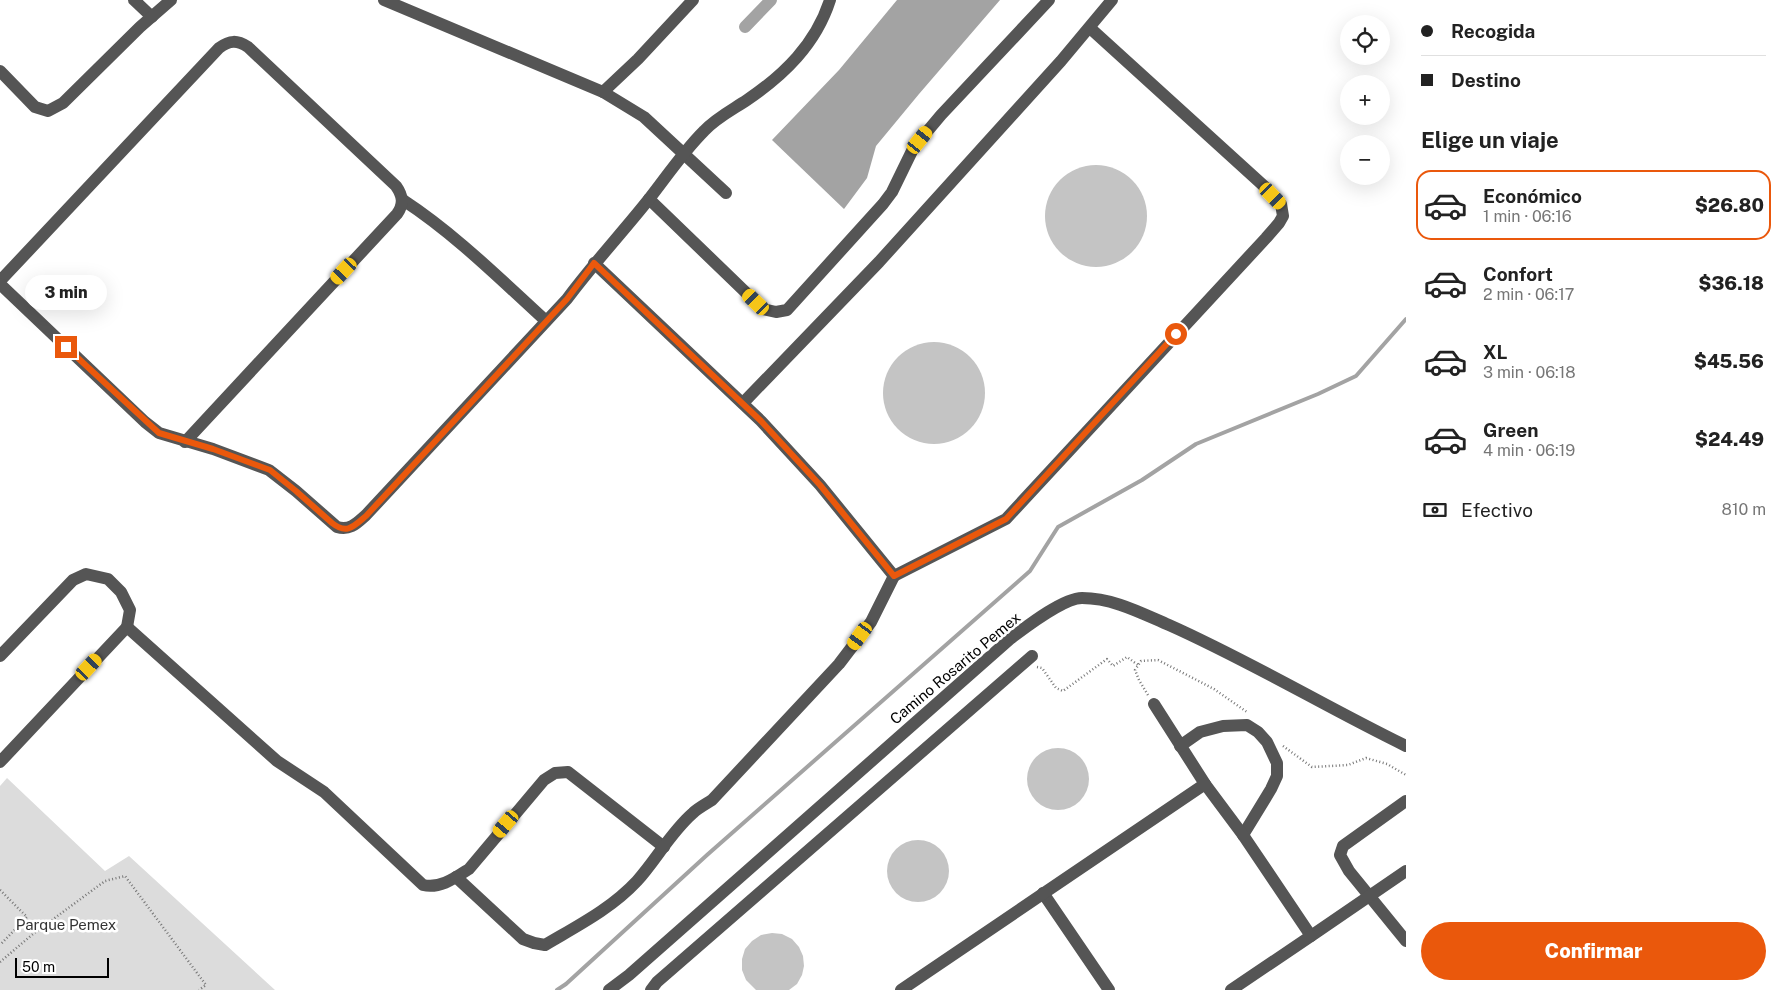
<!DOCTYPE html>
<html lang="es">
<meta charset="utf-8">
<style>
:root{--surface:#fff;--page:#f6f6f6;--text:#222;--muted:#767676;--line:#e0e0e0;--accent:#ea580c}
body{margin:0;font-family:"Public Sans",sans-serif;background:var(--page);color:var(--text);height:100vh;display:flex;flex-direction:column;font-size:19px;white-space:nowrap}
*{box-sizing:border-box;margin:0}
p{font-size:16px;color:var(--muted)}
.icon{flex:none;width:28px;height:28px;fill:none;stroke:currentColor;stroke-width:2;stroke-linecap:round;stroke-linejoin:round}
.map{position:relative;flex:1;overflow:hidden}
.panel{display:flex;flex-direction:column;background:var(--surface);width:375px}
.panel>*{flex:none}
.top-card{display:grid;align-content:center;height:110px;padding:0 15px;background:var(--surface)}
.buttons{position:absolute;left:1340px;top:15px;display:grid;gap:10px}
.buttons a{display:grid;place-items:center;width:50px;height:50px;border-radius:50%;background:var(--surface);box-shadow:0 5px 20px #0002;font-size:25px}
.scale{position:absolute;left:15px;bottom:12px;width:94px;box-sizing:border-box;padding-left:5px;border:2px solid #000;border-top:0;font-size:14px;line-height:18px;white-space:nowrap;color:#000;-webkit-text-stroke:4px #fff;paint-order:stroke}
.end{position:absolute;width:22px;height:22px;margin:-11px;border:6px solid #ea580c;background:#fff;box-shadow:0 0 0 2px #fff}
.from{border-radius:50%}
.bubble{position:absolute;height:35px;border-radius:18px;background:var(--surface);box-shadow:0 5px 20px #0002;font-size:16px;font-weight:800;line-height:35px;text-align:center}
.car{position:absolute;width:15px;height:30px;margin:-15px -8px;border-radius:6px;box-shadow:0 0 4px 1px #0007;background:linear-gradient(#f5c518 24%,#345 0 40%,#f5c518 0 76%,#345 0 86%,#f5c518 0)}
.top-card b{display:flex;align-items:center;gap:18px;height:48px;font-size:19px}
.top-card b+b{border-top:1px solid var(--line)}
.top-card i{width:12px;height:12px;background:var(--text)}
ul{padding:0;list-style:none}
li{display:flex;align-items:center;gap:15px;height:70px;margin:0 10px 8px;padding:0 5px;border:2px solid transparent;border-radius:15px}
li div{flex:1}
li b{display:block;font-size:19px}
li em{font-style:normal;font-weight:800}
li.active{border-color:var(--accent)}
li>.icon{width:45px;height:45px;stroke-width:1.5}
h2{padding:0 15px;font-size:22px;line-height:60px}
.pay{display:flex;align-items:center;gap:12px;height:55px;padding:0 15px;font-size:19px}
.pay p{margin-inline-start:auto}
.action{display:flex;gap:10px;margin-top:auto;padding:10px 15px}
.action a{flex:1;height:58px;border-radius:30px;background:var(--accent);color:#fff;font-size:20px;font-weight:800;line-height:58px;text-align:center}
main{display:flex;flex:1;min-height:0}
.map>svg:first-child{display:block}
.green{fill:#dcdcdc}
.water{fill:#a3a3a3}
.lines{fill:none;stroke-linecap:round;stroke-linejoin:round}
.stream{stroke:#a3a3a3;stroke-width:4}
.canal{stroke:#a3a3a3;stroke-width:12}
.building{fill:#c4c4c4}
.path{stroke:#777;stroke-width:2.5;stroke-dasharray:1 2.5;stroke-linecap:butt}
.minor{stroke:#555;stroke-width:12}
.route{stroke:#ea580c;stroke-width:6}
.labels{text-anchor:middle;dominant-baseline:central;stroke-width:5;stroke-linejoin:round;paint-order:stroke}
.street-label{font-size:15px;fill:#000;stroke:#fff}
.park-label{font-size:15px;fill:#333;stroke:#fff}
</style>
<main>
<div class="map">
<svg width="1406" height="990" viewBox="0 0 1406 990">
<rect width="100%" height="100%" fill="#fff"/>
<polygon class="green" points="7,778 105,871 129,856 275,990 0,990 0,786"/>
<polygon class="water" points="897,0 1000,0 919,94 876,146 867,178 844,209 772,140 839,70"/>
<g class="lines">
<polyline class="stream" points="557,990 566,984 707,855 1030,571 1058,527 1142,480 1196,444 1318,394 1356,376 1406,319"/>
<polyline class="canal" points="745,27 771,0"/>
</g>
<g class="building">
<circle cx="1096" cy="216" r="51"/>
<circle cx="934" cy="393" r="51"/>
<circle cx="1058" cy="779" r="31"/>
<circle cx="918" cy="871" r="31"/>
<polygon points="772,933 782,934 792,939 799,947 803,956 804,966 802,975 797,984 789,990 756,990 746,980 742,970 742,959 745,949 752,941 761,935"/>
</g>
<g class="lines">
<g class="path">
<polyline points="1037,667 1042,668 1056,688 1063,691 1107,659 1113,666 1127,657 1138,665"/>
<polyline points="1148,695 1139,680 1135,670 1141,661 1158,660 1214,689 1247,712"/>
<polyline points="1283,746 1312,767 1348,765 1366,758 1387,764 1406,775"/>
<polyline points="0,890 27,917 0,945"/>
<polyline points="0,962 33,934 105,881 125,876 206,985 199,990"/>
</g>
<g class="minor">
<polyline points="134,0 152,17"/>
<polyline points="384,0 603,92 644,117 726,193"/>
<polyline points="0,71 35,107 48,111 63,103 140,27 171,0"/>
<polyline points="603,92 638,59 693,0"/>
<polyline points="649,199 763,309 776,312 787,310 883,204 892,192 912,151 920,140 941,115 1049,0"/>
<path d="M 403,200 C 455,234 500,279 546,321"/>
<polyline points="594,263 761,421 820,485 894,576 1006,519 1266,238 1279,223 1283,216 1281,204 1265,187 1090,28"/>
<path d="M 0,281 L 219,48 C 230,40 237,40 248,47 L 396,186 C 403,196 404,204 397,214 L 185,442"/>
<path d="M 0,284 L 145,422 L 159,433 L 213,449 L 269,470 L 296,491 L 337,527 C 350,531 357,523 366,515 L 567,299 C 593,264 622,233 649,199 C 667,176 683,152 704,131 C 716,118 732,110 747,100 C 784,75 816,44 830,0"/>
<polyline points="743,403 879,262 1061,61 1112,0"/>
<polyline points="0,656 73,580 86,574 108,579 121,592 130,610 127,627"/>
<polyline points="1154,704 1205,784"/>
<polyline points="1180,746 1200,732 1223,726 1247,725 1258,732 1267,742 1277,763 1277,776 1271,789 1243,835"/>
<path d="M 0,762 L 127,627 L 277,761 L 324,792 L 423,885 C 440,889 455,878 469,869 L 544,780 L 555,773 L 568,772 L 664,847"/>
<polyline points="1406,801 1343,846 1340,855 1349,871 1406,941"/>
<path d="M 456,877 L 523,939 L 534,943 L 545,945 C 577,926 611,909 637,881 C 656,860 671,832 693,813 C 698,808 706,804 712,800 L 839,664 L 871,622 L 894,576"/>
<polyline points="1043,893 1109,990"/>
<path d="M 609,990 L 629,975 L 1010,639 C 1026,627 1063,598 1082,598 C 1113,598 1141,613 1169,625 C 1250,661 1326,707 1406,746"/>
<polyline points="651,990 657,982 1032,656"/>
<polyline points="901,990 1205,784 1243,835 1311,936 1406,871"/>
<polyline points="1231,990 1311,936"/>
</g>
</g>
<g class="lines">
<path class="route" d="M 66,347 L 159,433 L 213,449 L 270,470 L 296,491 L 332,523 C 347,535 354,526 366,516 L 567,299 L 594,263 L 761,421 L 820,485 L 894,576 L 1006,519 L 1176,334"/>
</g>
<g class="labels">
<g class="street-label">
<text transform="translate(955 668) rotate(-40)">Camino Rosarito Pemex</text>
</g>
<g class="park-label">
<text x="66" y="924">Parque Pemex</text>
</g>
</g>
</svg>
<div class="buttons">
<a><svg class="icon" aria-label="locate" viewBox="0 0 24 24"><circle cx="12" cy="12" r="6"/><path d="M12 2v4M12 18v4M2 12h4M18 12h4"/></svg></a>
<a>+</a>
<a>−</a>
</div>
<div class="scale">50 m</div>
<i class="end from" style="left:1176px;top:334px"></i>
<i class="end" style="left:66px;top:347px"></i>
<div class="bubble" style="left:25px;top:275px;width:82px">3 min</div>
<i class="car" style="left:920px;top:140px;rotate:39deg"></i>
<i class="car" style="left:1273px;top:196px;rotate:136deg"></i>
<i class="car" style="left:344px;top:271px;rotate:223deg"></i>
<i class="car" style="left:756px;top:302px;rotate:314deg"></i>
<i class="car" style="left:860px;top:636px;rotate:216deg"></i>
<i class="car" style="left:89px;top:667px;rotate:43deg"></i>
<i class="car" style="left:506px;top:824px;rotate:220deg"></i>
</div>
<section class="panel">
<div class="top-card">
<b><i class="from"></i>Recogida</b>
<b><i></i>Destino</b>
</div>
<h2>Elige un viaje</h2>
<ul>
<li class="active"><svg class="icon" aria-label="car" viewBox="0 0 24 24"><path d="M5 17H2v-5l4-1 3-4h7l3 4 3 1v5h-3M9 17h6M6 11h13"/><circle cx="7" cy="17" r="2"/><circle cx="17" cy="17" r="2"/></svg><div><b>Económico</b><p>1 min · 06:16</p></div><em>$26.80</em></li>
<li><svg class="icon" aria-label="car" viewBox="0 0 24 24"><path d="M5 17H2v-5l4-1 3-4h7l3 4 3 1v5h-3M9 17h6M6 11h13"/><circle cx="7" cy="17" r="2"/><circle cx="17" cy="17" r="2"/></svg><div><b>Confort</b><p>2 min · 06:17</p></div><em>$36.18</em></li>
<li><svg class="icon" aria-label="car" viewBox="0 0 24 24"><path d="M5 17H2v-5l4-1 3-4h7l3 4 3 1v5h-3M9 17h6M6 11h13"/><circle cx="7" cy="17" r="2"/><circle cx="17" cy="17" r="2"/></svg><div><b>XL</b><p>3 min · 06:18</p></div><em>$45.56</em></li>
<li><svg class="icon" aria-label="car" viewBox="0 0 24 24"><path d="M5 17H2v-5l4-1 3-4h7l3 4 3 1v5h-3M9 17h6M6 11h13"/><circle cx="7" cy="17" r="2"/><circle cx="17" cy="17" r="2"/></svg><div><b>Green</b><p>4 min · 06:19</p></div><em>$24.49</em></li>
</ul>
<div class="pay"><svg class="icon" aria-label="cash" viewBox="0 0 24 24"><path d="M3 7h18v10H3z"/><circle cx="12" cy="12" r="2"/></svg>Efectivo<p>810 m</p></div>
<div class="action"><a>Confirmar</a></div>
</section>
</main>
